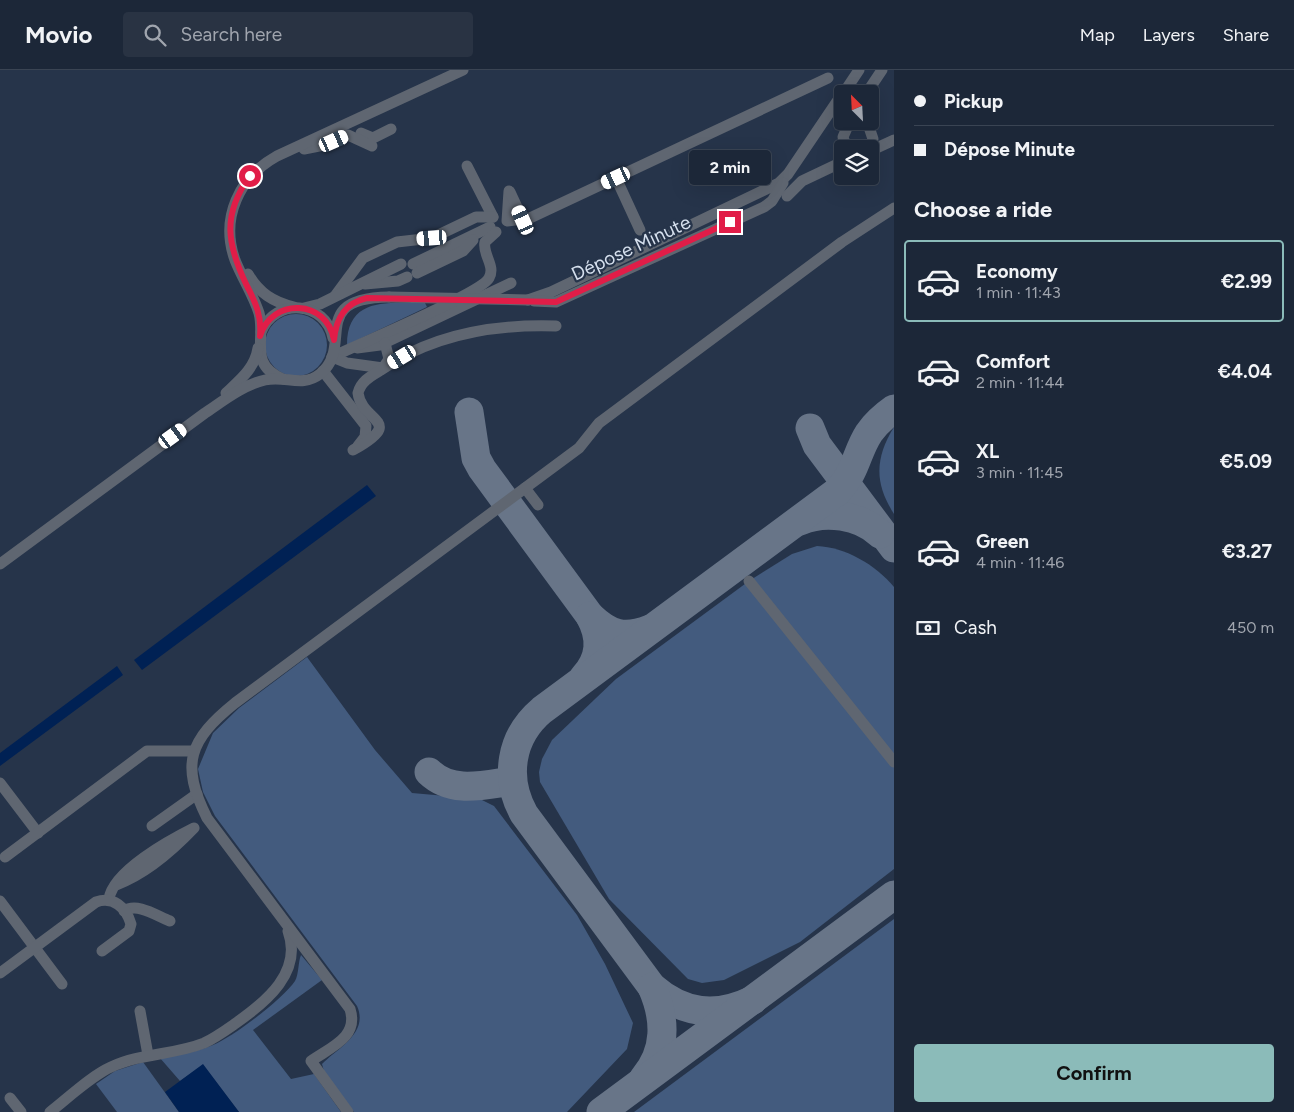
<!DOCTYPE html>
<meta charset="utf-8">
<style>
:root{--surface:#1c2738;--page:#293343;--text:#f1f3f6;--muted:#a0a5ae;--line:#3a4453;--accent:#8bbbb9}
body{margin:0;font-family:Figtree,sans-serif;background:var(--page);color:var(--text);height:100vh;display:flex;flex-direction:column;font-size:19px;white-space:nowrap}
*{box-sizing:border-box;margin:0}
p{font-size:16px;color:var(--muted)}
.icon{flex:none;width:28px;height:28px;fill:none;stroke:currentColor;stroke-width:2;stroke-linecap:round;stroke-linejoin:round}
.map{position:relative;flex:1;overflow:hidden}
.sheet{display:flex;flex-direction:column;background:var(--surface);width:400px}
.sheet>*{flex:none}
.banner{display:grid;align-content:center;height:110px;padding:0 20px;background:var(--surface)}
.needle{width:32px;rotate:336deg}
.fabs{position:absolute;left:834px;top:15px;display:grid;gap:10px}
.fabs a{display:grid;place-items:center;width:45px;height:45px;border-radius:5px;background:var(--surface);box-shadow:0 5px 20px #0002,0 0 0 1px var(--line);font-size:25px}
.end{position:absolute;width:22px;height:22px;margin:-11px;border:6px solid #e11d48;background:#fff;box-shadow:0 0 0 2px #fff}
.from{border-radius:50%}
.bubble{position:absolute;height:35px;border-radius:5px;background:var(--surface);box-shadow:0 5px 20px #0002,0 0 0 1px var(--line);font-size:16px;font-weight:700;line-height:35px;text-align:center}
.car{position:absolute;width:15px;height:30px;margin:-15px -8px;border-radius:6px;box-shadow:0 0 4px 1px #0007;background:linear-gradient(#fff 24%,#345 0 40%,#fff 0 76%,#345 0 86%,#fff 0)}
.banner b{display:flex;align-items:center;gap:18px;height:48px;font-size:19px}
.banner b+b{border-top:1px solid var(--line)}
.banner i{width:12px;height:12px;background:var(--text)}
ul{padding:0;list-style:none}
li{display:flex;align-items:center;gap:15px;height:82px;margin:0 10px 8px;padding:0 10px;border:2px solid transparent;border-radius:5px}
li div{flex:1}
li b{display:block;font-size:19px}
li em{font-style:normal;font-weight:700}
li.selected{border-color:var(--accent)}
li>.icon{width:45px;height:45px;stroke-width:1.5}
h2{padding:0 20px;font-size:22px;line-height:60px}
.pay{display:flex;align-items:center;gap:12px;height:55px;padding:0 20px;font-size:19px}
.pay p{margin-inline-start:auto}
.primary-button{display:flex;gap:10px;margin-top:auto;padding:10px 20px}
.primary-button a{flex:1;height:58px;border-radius:5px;background:var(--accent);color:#111;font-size:20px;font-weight:700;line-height:58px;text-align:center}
header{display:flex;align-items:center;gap:30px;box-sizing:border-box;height:70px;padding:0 25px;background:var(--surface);border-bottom:1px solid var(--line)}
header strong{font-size:24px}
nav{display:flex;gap:28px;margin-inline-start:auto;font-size:18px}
.search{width:350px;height:45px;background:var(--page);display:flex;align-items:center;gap:12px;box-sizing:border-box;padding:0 18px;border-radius:5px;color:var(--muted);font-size:19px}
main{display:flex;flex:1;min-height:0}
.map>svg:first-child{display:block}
.green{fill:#435b7e}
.water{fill:#002154}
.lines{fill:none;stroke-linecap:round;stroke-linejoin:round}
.taxiway{stroke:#687588;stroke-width:29}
.minor{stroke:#5f6671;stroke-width:11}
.minor-bridge{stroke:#5f6671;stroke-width:11}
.route{stroke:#e11d48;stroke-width:6}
.labels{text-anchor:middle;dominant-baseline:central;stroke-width:4.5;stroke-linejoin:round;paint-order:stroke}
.street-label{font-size:19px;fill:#d5dfed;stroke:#26344a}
</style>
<header>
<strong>Movio</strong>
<div class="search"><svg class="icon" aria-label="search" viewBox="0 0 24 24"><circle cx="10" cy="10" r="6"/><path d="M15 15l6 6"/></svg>Search here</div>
<nav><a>Map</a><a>Layers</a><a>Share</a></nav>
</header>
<main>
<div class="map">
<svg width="894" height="1042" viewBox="0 0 894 1042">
<rect width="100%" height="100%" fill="#26344a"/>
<g class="green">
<path d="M 425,233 L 427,237 L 347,275 C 347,226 389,233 425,233 Z"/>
<circle cx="296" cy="275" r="31"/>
<path d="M 894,357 L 894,444 C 874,413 875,388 894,357 Z"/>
<path d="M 817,476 C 845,477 876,495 894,517 L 894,799 L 800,872 L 724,910 L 702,913 L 688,909 L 609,829 L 540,712 L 539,702 L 542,689 L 552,670 L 616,609 L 749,511 L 792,484 Z"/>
<path d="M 307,587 L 375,680 L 412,723 L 480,729 L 494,736 L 577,845 L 605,894 L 633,953 L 627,979 L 567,1042 L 354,1042 L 324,1001 L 322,994 C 338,978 369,963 357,936 L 215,746 L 203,722 L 198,699 L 213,663 L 239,638 Z"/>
<polygon points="894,849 894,1042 634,1042"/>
<path d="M 301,885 L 322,910 L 253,960 L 291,1009 L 314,1004 L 341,1042 L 239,1042 L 203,995 L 180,1011 L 160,988 C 178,985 196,982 213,975 C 233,967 283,929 295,911 C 299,904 298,892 301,885 Z"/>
<polygon points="143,992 179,1042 117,1042 96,1014 115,1001"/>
</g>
<g class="water">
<polygon points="367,415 376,426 142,600 134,590"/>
<polygon points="117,596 123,605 0,696 0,683"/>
<polygon points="203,994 239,1042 179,1042 165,1022"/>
</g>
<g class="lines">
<g class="taxiway">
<polyline points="469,342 476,388 482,399 590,546"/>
<polyline points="810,358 817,375 894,478"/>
<path d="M 800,451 C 825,440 860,445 880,464"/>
<path d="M 584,607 C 601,588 602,568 590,546 C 610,565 624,569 650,559"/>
<path d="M 429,702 C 452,724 483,715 512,711"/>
<path d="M 753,930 C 716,948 683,944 652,917 L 524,744 C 504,708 510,667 542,640 L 838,421 C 857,400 856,383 869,363 C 876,353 884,346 894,339"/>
<path d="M 644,1008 C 667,980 666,949 652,917"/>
<polyline points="601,1042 894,825"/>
</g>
<g class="minor">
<polyline points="843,24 859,0"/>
<polyline points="866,24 882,0"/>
<polyline points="867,51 873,69 870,79"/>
<polyline points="361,63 373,68 391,59"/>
<polyline points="304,79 319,76 348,65 372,76"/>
<polyline points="847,79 843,67 850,51"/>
<polyline points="870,81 894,70"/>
<polyline points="467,96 493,147"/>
<polyline points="616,108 640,160"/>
<polyline points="509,121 507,151 530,148 828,8"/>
<polyline points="510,122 523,150"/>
<polyline points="787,126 802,111 842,92"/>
<polyline points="413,194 490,157"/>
<polyline points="417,203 463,181 473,170"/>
<path d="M 248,204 C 259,223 273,232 294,237"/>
<polyline points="365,214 398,211 407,207"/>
<polyline points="335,226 363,188 397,172 432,168 476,147 493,147"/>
<polyline points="528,230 551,222 779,113 788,104 842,24"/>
<polyline points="534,231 556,232 764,137 772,131 783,113"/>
<polyline points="304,238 320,234 401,194"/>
<path d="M 261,262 C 275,227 326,231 333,268"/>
<polyline points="357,278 380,275 511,213"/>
<path d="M 332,287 C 356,275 481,224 489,208 C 496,196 482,184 485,172 L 496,162"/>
<polyline points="332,287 347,293 383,298 389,289 385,273"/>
<polyline points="323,301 366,356 365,367 358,376"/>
<path d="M 283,309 C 248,295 266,269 259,243 C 253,224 242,208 235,190 C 220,148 239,107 277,86 L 463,0"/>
<path d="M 226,323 C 240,310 255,298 258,278"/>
<path d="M 353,380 C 407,350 362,353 358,323 C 361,311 371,306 381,300 C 433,264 494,254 556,256"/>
<polyline points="525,418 538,435"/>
<path d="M 0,494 L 205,343 C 223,331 243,315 265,310 C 285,305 302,318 320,304 C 355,276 307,228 389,227"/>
<polyline points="749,511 894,692"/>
<polyline points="0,713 38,763"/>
<polyline points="152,756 197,724"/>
<polyline points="5,787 147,681 193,681"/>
<path d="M 109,829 C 113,801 170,770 194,758 C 172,781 146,804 116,815"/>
<polyline points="0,831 62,914"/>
<path d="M 124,841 C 137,832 157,846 170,851"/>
<path d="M 0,903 L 96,832 C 113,826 126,837 131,854 L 129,861 L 102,881"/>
<polyline points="140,941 148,985"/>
<polyline points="10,1028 21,1042"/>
<path d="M 50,1042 C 68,1028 91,1006 111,997 C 141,983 174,985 204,973 C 215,968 226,960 236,953 C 266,932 303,902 288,861"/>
<path d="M 348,1042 L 311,991 C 331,977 359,967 350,939 L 207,748 C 180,694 189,670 235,633 L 579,378 L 599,353 L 842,172 L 894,138"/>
</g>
<polyline class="minor-bridge" points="389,227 528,230"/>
</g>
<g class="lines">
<path class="route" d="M 250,106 C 222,144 227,174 246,214 C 255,231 262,246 260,266 C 272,227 327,229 334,270 C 336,248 345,233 367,228 L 556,232 L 730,152"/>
</g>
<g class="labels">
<g class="street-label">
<text transform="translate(631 178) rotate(-25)">Dépose Minute</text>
</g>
</g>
</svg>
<div class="fabs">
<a><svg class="needle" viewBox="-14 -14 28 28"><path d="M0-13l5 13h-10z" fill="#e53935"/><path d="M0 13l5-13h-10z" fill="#a0a5ae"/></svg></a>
<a><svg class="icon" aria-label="layers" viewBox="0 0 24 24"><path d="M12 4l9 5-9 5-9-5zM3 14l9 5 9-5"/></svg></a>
</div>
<i class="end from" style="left:250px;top:106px"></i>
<i class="end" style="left:730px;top:152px"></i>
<div class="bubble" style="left:689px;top:80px;width:82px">2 min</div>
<i class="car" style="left:334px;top:71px;rotate:66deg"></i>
<i class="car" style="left:616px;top:108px;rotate:245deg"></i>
<i class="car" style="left:523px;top:150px;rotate:336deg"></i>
<i class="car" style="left:432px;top:168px;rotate:266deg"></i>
<i class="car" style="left:402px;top:287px;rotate:239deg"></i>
<i class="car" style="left:173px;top:366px;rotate:54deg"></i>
</div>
<section class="sheet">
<div class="banner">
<b><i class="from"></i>Pickup</b>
<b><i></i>Dépose Minute</b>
</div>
<h2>Choose a ride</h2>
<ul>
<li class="selected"><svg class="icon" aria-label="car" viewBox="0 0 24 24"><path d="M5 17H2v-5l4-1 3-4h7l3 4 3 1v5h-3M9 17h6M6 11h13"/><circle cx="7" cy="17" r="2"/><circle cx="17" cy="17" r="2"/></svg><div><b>Economy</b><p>1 min · 11:43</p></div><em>€2.99</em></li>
<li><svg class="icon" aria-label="car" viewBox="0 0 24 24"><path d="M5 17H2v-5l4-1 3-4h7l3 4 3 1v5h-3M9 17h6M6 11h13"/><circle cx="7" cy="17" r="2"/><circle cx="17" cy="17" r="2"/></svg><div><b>Comfort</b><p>2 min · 11:44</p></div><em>€4.04</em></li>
<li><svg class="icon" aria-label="car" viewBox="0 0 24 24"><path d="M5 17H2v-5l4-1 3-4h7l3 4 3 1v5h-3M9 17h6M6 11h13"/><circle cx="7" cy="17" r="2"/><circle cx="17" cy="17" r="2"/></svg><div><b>XL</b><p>3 min · 11:45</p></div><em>€5.09</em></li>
<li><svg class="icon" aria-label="car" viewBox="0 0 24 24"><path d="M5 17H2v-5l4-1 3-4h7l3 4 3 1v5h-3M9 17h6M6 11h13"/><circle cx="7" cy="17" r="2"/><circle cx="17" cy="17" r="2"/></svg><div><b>Green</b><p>4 min · 11:46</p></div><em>€3.27</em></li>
</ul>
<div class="pay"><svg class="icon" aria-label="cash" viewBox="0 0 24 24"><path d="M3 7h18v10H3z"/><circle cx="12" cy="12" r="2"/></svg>Cash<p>450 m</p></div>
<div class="primary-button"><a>Confirm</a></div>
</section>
</main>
